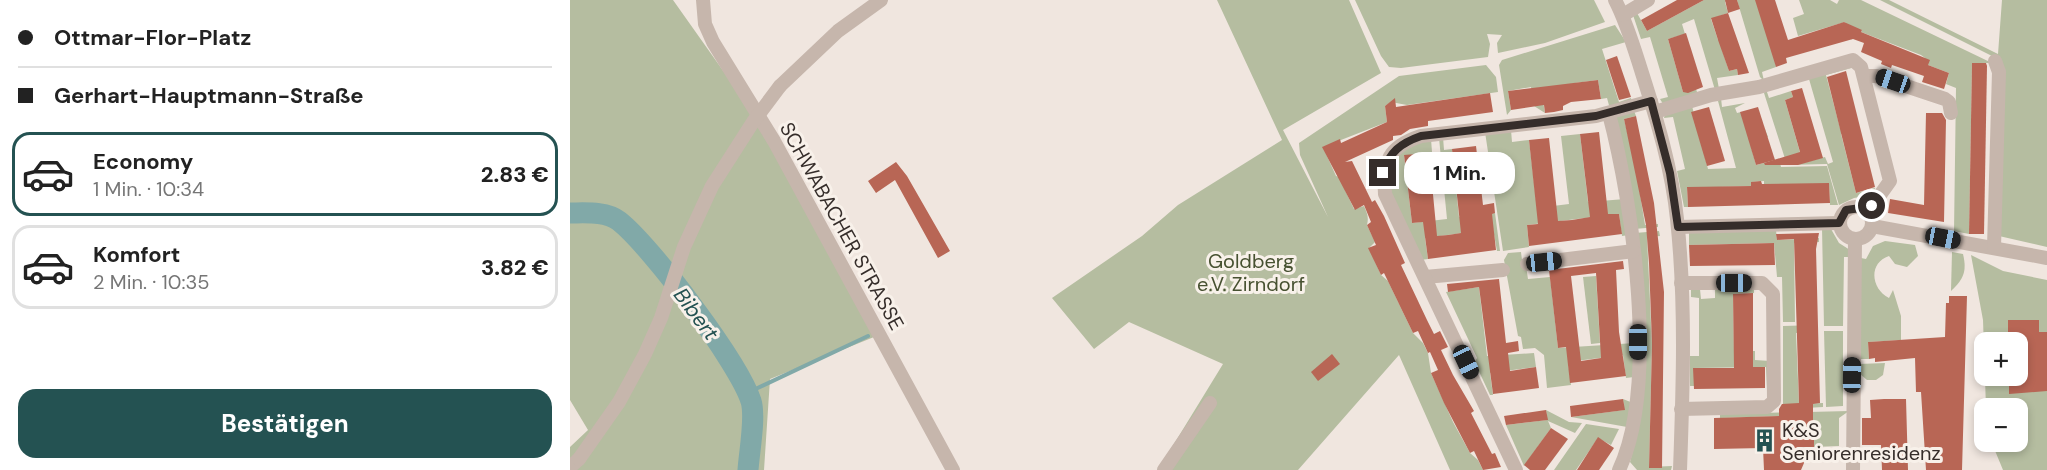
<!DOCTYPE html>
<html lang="de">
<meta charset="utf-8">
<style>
:root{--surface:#fff;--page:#f6f6f6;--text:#222;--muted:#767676;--line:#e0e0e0;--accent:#245252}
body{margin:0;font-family:"DM Sans",sans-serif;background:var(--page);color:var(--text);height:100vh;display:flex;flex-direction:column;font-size:22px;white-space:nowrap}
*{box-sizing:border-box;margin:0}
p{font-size:20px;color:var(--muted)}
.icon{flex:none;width:33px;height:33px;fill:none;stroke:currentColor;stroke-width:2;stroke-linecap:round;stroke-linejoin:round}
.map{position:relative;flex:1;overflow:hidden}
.details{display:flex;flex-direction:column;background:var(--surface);width:570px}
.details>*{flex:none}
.hud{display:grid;align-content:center;height:132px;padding:0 18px;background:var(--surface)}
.fabs{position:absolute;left:1404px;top:332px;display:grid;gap:12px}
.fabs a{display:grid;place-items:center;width:54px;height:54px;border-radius:12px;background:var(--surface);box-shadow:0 3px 9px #0003;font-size:30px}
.end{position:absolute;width:27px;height:27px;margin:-14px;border:8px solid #352d2a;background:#fff;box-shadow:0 0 0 3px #fff}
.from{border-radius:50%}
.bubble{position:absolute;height:42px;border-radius:18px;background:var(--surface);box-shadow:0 3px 9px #0003;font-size:20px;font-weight:800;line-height:42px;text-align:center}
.car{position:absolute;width:18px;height:36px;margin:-18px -9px;border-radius:8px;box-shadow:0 0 4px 2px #0007;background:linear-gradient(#222 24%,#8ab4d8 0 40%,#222 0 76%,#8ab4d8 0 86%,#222 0)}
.hud b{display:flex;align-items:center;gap:21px;height:57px;font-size:22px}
.hud b+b{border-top:2px solid var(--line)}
.hud i{width:15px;height:15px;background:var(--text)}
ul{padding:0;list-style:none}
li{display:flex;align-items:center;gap:18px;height:84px;margin:0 12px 9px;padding:0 6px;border:3px solid var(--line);border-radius:18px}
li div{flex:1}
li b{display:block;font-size:22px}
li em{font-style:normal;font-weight:800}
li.on{border-color:var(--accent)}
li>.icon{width:54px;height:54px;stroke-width:1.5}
.button{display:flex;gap:12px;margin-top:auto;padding:12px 18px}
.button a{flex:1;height:69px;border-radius:18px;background:var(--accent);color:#fff;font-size:24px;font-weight:800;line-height:69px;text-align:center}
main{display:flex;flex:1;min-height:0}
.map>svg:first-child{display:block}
.green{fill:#b5bda0;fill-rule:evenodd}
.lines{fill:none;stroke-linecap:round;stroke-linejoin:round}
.stream{stroke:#81a9a8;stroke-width:4}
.river{stroke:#81a9a8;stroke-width:21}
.building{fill:#b86655;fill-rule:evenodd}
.minor{stroke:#c6b6ac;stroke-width:14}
.minor-bridge{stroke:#c6b6ac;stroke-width:14}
.route{stroke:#352d2a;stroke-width:8}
.labels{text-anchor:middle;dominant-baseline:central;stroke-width:6;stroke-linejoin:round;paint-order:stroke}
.street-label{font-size:20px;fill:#352d2a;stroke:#f8f1ea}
.park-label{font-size:20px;fill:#475131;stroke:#f8f1ea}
.poi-label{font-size:20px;fill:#352d2a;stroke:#f8f1ea;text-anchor:start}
.water-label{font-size:21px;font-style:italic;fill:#245252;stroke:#f8f1ea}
</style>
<main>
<section class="details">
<div class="hud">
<b><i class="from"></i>Ottmar-Flor-Platz</b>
<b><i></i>Gerhart-Hauptmann-Straße</b>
</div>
<ul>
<li class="on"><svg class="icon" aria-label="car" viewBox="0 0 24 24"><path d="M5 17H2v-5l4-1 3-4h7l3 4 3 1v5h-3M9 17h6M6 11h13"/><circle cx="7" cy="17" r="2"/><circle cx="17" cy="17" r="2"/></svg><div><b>Economy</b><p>1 Min. · 10:34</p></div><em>2.83 €</em></li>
<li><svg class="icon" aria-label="car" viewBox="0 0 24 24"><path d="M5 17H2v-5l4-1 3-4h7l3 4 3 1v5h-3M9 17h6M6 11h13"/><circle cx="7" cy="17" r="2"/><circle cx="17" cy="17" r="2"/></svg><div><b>Komfort</b><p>2 Min. · 10:35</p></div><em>3.82 €</em></li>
</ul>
<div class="button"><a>Bestätigen</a></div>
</section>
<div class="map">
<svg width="1477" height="470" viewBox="0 0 1477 470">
<rect width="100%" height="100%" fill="#f0e6df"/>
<g class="green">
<polygon points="0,0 103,0 205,144 304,337 200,379 194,470 0,470 0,447 18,430 0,400"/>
<path d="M 647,0 L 779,0 L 811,73 L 713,130 L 758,217 L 730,155 L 729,143 L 829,76 L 916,65 L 926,77 L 928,92 L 837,105 L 821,102 L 815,106 L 817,122 L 753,147 L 766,176 L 776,179 L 775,190 L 784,209 L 794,206 C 797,213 799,217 797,225 L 805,242 L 799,248 L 811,275 L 818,281 L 843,333 L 853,343 L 858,353 L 861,373 L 883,422 L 900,453 L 908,460 L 913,470 L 880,470 L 829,355 L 728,470 L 588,470 L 653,364 L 559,322 L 524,349 L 482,298 L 572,236 L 608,205 L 712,140 Z"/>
<polygon points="785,0 1024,0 1035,22 975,43 928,53 927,43 932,35 917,34 920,44 918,57 831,68 819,67 811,56"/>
<polygon points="1134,0 1161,0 1155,2 1158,13 1141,19 1148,40 1156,38 1152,50 1159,71 1167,69 1168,75 1147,78 1149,89 1145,90 1124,19 1112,24 1115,34 1098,39 1113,92 1126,89 1128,95 1093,104 1090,99 1098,97 1080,37 1071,39 1063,15 1067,13 1077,31"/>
<polygon points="1167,0 1199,0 1206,67 1192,72 1194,81 1190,77"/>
<polygon points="1229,0 1260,0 1267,4 1269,0 1291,0 1422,63 1402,63 1399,234 1384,231 1386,88 1376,84 1379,73 1358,65 1355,58 1351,55 1291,32 1292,30 1285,33 1281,40 1275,22 1228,36 1223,18 1234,14"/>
<polygon points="1310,0 1319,0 1428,54 1432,0 1477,0 1477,247 1429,236 1428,59"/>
<polygon points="1045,25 1056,42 1032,49 1049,102 1061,98 1062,103 1040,109 1037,98 1031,99 1028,80 1005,83 1000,94 972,95 975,113 964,106 961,87 938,91 941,110 937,115 929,65 932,60"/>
<polygon points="1285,67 1256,75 1270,128 1282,130 1271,134 1286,193 1305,188 1306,194 1284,198 1269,205 1257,164 1217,165 1194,93 1196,89 1199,98 1221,91 1223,97 1215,100 1233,163 1255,157 1258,164 1263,162 1239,79 1240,75"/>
<polygon points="1151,98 1152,107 1175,103 1165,108 1167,113 1171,112 1178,135 1195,129 1198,137 1180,143 1186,165 1209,159 1211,167 1257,166 1268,205 1260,205 1259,184 1194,184 1194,181 1182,182 1181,186 1117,188 1118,207 1114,207 1107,171 1115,169 1103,117 1094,118 1095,114 1122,106 1138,169 1166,168 1148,101"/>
<polygon points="1064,111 1066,116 1054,119 1066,169 1075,225 1088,224 1088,227 1064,229 1045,126 1047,115"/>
<polygon points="941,130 942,142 959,140 967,208 999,204 991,136 1010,134 1018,202 1055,199 1059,235 1052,236 1049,214 1040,215 957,225 959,247 933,251 915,132"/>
<polygon points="873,137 874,150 882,149 889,217 925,213 930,251 927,251 923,229 855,238 858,259 851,260 819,193 822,158 836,145 861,139 862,152 834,156 842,223 877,219 869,138"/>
<polygon points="1252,228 1261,229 1269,243 1280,250 1280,257 1274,257 1273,326 1254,326"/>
<polygon points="1206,230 1207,240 1249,238 1249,242 1224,243 1225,322 1213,322 1212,277 1207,277 1204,243 1119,245 1119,232"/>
<polygon points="1089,231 1090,236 1077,237 1082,344 1079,467 1102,466 1101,470 1067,470 1060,462 1067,434 1065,233"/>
<path d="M 1315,241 L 1345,245 L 1348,256 L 1337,267 L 1325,264 L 1319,256 C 1298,263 1301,289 1319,298 L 1323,290 L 1331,316 L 1331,340 L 1298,342 L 1299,359 L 1289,359 L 1291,258 L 1296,259 L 1303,246 Z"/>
<polygon points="951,252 952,260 955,260 958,279 980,277 988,348 1065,343 1064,377 1056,378 1053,355 998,362 1001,385 977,388 974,355 965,348 953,349 951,337 948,336 934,260 938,253"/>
<path d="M 1382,252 L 1393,254 C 1397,271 1394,279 1381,291 Z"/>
<path d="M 1401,255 L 1433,271 L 1477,280 L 1477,470 L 1433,470 L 1421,441 L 1448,441 L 1448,408 L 1416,408 L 1413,320 ZM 1414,342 L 1448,342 L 1448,375 L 1414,375 Z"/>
<polygon points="1026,276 1030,343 1021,344 1013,277"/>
<polygon points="909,287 917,356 964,353 966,367 920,373 923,395 920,395 906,365 902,366 907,358 876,292"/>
<polygon points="1184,287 1184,293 1163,294 1164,351 1185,351 1185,360 1200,361 1200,388 1197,388 1196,367 1124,368 1124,386 1120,386 1120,356 1129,356 1129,298 1121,297 1121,289 1130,289 1131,299 1145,298 1145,288"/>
<polygon points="1247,325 1248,332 1226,333 1229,404 1253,403 1253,407 1219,409 1219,404 1213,404 1213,326"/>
<polygon points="1254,331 1273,331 1273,406 1256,407"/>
<polygon points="1315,363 1313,375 1306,380 1297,380 1290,374 1289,364"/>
<polygon points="1053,399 1063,403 1057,427 1001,417 1054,410"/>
<polygon points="976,410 999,422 1012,423 1005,433 978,421 981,428 954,466 936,425 977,420"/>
<polygon points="1279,411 1269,418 1269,446 1244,447 1244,436 1248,436 1248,427 1243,427 1243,415 1150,418 1150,414"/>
<polygon points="1016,424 1049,429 1041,445 1028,438 1006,470 984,470"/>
</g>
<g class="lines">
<polyline class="stream" points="177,393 298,336"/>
<path class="river" d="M 0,213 C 15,213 36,211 49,221 C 81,246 169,363 181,401 C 186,417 179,453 178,470"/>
</g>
<g class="building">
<polygon points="1107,0 1134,0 1077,31 1071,20"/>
<polygon points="1155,0 1167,0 1170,9 1158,13 1179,73 1168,75 1167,69 1159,71 1148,40 1141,18 1158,13"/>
<polygon points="1185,0 1205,0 1218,40 1274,22 1292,30 1291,32 1360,60 1358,65 1379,73 1374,89 1352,82 1354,76 1322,65 1321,68 1311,64 1312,61 1291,52 1294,43 1283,39 1216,58 1217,63 1206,67"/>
<polygon points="1116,33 1133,87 1118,93 1113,92 1098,39"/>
<polygon points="1047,56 1061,97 1049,100 1036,60"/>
<polygon points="1402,63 1416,63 1417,66 1414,234 1399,234"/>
<polygon points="1276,71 1305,187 1286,193 1257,77"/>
<polygon points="1028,80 1031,99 1001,102 993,106 993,110 984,112 975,113 974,105 941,110 938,91"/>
<polygon points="1232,88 1253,158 1228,165 1195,165 1194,163 1230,152 1215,100 1223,97 1221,91"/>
<polygon points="920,93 923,112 858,121 858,126 840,129 831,135 823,136 823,140 775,162 782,161 802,202 805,200 814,216 835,263 831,265 857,320 864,334 870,331 878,347 871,350 883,375 904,411 901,413 922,454 925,453 931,467 913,470 904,451 900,453 874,403 861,373 868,370 860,352 858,353 848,331 843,333 814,273 811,275 798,248 806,245 797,225 801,222 794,205 785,210 752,147 770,139 771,143 817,122 815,106 825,98 826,107"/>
<polygon points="1139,107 1155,161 1137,166 1121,112"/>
<polygon points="1188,107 1205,160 1186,165 1170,112"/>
<polygon points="1356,113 1372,113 1376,120 1374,222 1318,213 1320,199 1354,205"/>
<polygon points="1066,116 1084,203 1094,292 1092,468 1079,468 1082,344 1079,263 1076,225 1054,119"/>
<polygon points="1029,132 1038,214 1049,214 1052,234 959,246 957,225 968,224 959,140 979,138 988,221 1002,220 1020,217 1010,134"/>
<polygon points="906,146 913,205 924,203 925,213 922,214 926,250 858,259 853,222 842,223 834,155 859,153 867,236 878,235 891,233 882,149"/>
<polygon points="326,162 337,176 380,251 368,258 325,180 306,193 298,181"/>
<polygon points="1191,181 1192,184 1259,183 1260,203 1118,207 1117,187 1181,186 1181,182"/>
<polygon points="1249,233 1246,249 1250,403 1243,404 1243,427 1248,427 1248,436 1244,436 1244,447 1227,447 1234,463 1231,470 1194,470 1193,448 1144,449 1144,418 1209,416 1209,409 1212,404 1229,403 1224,239 1207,240 1206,234"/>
<polygon points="1204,243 1205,265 1120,266 1119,245"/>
<path d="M 1053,261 L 1054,269 L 1046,270 L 1049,332 L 1056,376 L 1000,383 L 996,347 L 988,348 L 979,270 ZM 1026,273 L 1031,358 L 1011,361 L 1001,276 Z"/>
<polygon points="929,279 936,343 948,341 949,351 938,353 940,371 966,367 969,388 923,394 909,287 878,292 877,284"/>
<polygon points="1183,293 1183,367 1195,367 1195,388 1124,389 1123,368 1164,368 1163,294"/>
<polygon points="1379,296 1397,296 1392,470 1356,470 1351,392 1346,392 1345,358 1305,362 1305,358 1299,359 1298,342 1375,337 1376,303 1379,303"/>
<polygon points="1438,320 1469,320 1469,332 1477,332 1477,391 1439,394 1439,375 1448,375 1448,342 1438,342"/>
<polygon points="762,354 770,364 748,381 741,372"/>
<polygon points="1053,399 1055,410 1001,417 1000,406"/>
<polygon points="1314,399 1336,399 1338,470 1312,470 1311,445 1292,445 1292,418 1301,418 1300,400"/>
<polygon points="976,410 978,420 936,425 934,416"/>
<polygon points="981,428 998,439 975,470 960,470 954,465"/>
<polygon points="1028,437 1044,448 1029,470 1007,470"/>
</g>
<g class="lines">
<g class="minor">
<polyline points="133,0 135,24 143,42 204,141 383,470"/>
<path d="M 1045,0 C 1057,23 1064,48 1072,73 C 1087,120 1102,169 1107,219 C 1116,302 1113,387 1110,470"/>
<polyline points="1053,15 1078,0"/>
<polyline points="1294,76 1306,76 1375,99 1379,102 1381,113"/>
<polyline points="210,86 268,31 311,0"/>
<polyline points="1085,112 1141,95 1189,87 1283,60 1291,67 1320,181 1298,212"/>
<path d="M 1039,114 C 1063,204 1089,385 1049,470"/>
<circle cx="1286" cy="223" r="16"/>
<polyline points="1302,226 1477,258"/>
<polyline points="1108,227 1269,223"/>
<polyline points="1424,247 1429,72 1425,61"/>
<polyline points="957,264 1064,251"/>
<polyline points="855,277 933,270"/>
<polyline points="1111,283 1192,283 1203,294 1204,401 1197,407 1111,409"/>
<polyline points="0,467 9,459"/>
<polyline points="594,470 640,403"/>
<path d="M 946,470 L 815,194 C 813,161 818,147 851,136 L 1026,116 L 1081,101"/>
<polyline points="1283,470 1285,240"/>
</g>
<polyline class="minor-bridge" points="9,459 49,402 75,354 91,318 114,247 142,186 183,122 210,86"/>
</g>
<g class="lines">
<path class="route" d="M 813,173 C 819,152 831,143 851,136 L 1026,116 L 1081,101 L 1100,173 L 1108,227 L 1269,223 L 1276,210 L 1291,208 L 1298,212 L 1302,206"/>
</g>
<defs>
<symbol id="building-bare" viewBox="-9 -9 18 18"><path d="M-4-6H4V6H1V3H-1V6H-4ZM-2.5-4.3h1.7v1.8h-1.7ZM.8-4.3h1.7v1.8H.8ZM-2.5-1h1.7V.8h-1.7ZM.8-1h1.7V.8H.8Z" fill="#245252" stroke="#f8f1ea" stroke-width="2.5" paint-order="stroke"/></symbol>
</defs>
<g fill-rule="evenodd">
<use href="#building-bare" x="1178" y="424" width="33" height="33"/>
</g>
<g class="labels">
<g class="street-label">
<text transform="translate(272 226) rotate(61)">SCHWABACHER STRASSE</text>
</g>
<g class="park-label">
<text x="681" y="261">Goldberg<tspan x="681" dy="23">e.V. Zirndorf</tspan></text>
</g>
<g class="poi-label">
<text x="1212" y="430">K&amp;S<tspan x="1212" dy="23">Seniorenresidenz</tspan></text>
</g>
<g class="water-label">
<text transform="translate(126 314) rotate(53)">Bibert</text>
</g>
</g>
</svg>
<div class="fabs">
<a>+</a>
<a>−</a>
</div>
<i class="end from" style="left:1302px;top:206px"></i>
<i class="end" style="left:813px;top:173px"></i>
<div class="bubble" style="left:834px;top:152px;width:111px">1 Min.</div>
<i class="car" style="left:1323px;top:81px;rotate:289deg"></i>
<i class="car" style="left:1373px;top:238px;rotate:101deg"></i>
<i class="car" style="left:974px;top:262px;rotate:84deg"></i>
<i class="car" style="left:1164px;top:283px;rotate:90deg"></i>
<i class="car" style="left:1068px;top:342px;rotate:180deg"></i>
<i class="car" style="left:896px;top:362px;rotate:155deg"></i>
<i class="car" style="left:1282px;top:375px;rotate:1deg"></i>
</div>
</main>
